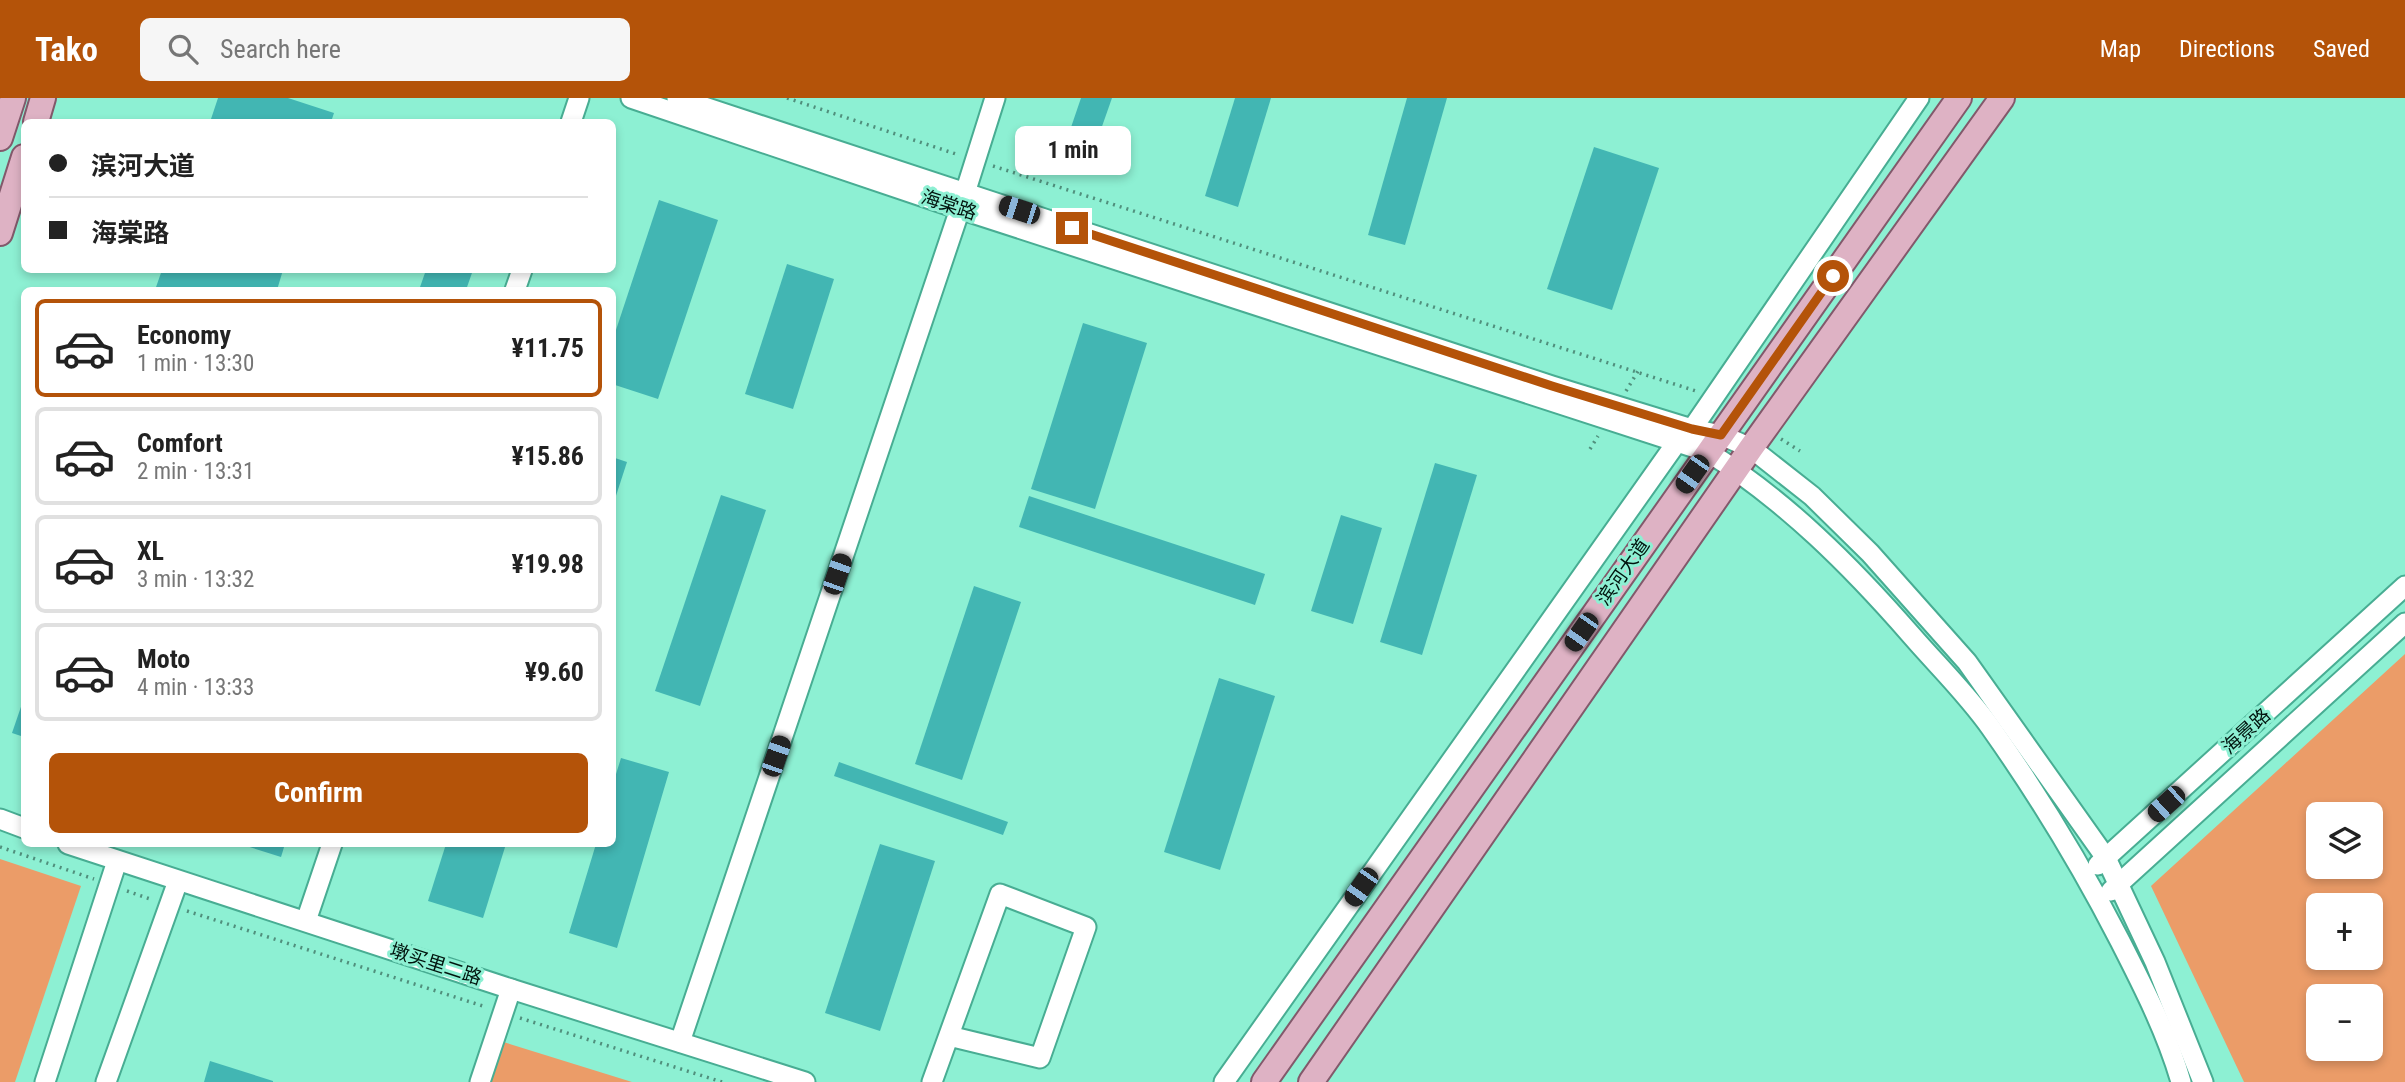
<!DOCTYPE html>
<meta charset="utf-8">
<style>
:root{--surface:#fff;--page:#f6f6f6;--text:#222;--muted:#767676;--line:#e0e0e0;--accent:#b45309}
body{margin:0;font-family:"Roboto Condensed","Noto Sans SC",sans-serif;background:var(--page);color:var(--text);height:100vh;display:flex;flex-direction:column;font-size:26px;white-space:nowrap}
*{box-sizing:border-box;margin:0}
p{font-size:23px;color:var(--muted)}
.icon{flex:none;width:38px;height:38px;fill:none;stroke:currentColor;stroke-width:2;stroke-linecap:round;stroke-linejoin:round}
.map{position:relative;flex:1;overflow:hidden}
.details{position:absolute;left:21px;top:189px;width:595px;height:560px;display:flex;flex-direction:column;background:var(--surface);border-radius:10px;box-shadow:0 4px 10px #0003}
.details>*{flex:none}
.banner{position:absolute;left:21px;top:21px;width:595px;height:154px;border-radius:10px;box-shadow:0 4px 10px #0003;display:grid;align-content:center;height:154px;padding:0 28px;background:var(--surface)}
.buttons{position:absolute;left:2306px;top:704px;display:grid;gap:14px}
.buttons a{display:grid;place-items:center;width:77px;height:77px;border-radius:10px;background:var(--surface);box-shadow:0 4px 10px #0003;font-size:35px}
.end{position:absolute;width:32px;height:32px;margin:-16px;border:9px solid #b45309;background:#fff;box-shadow:0 0 0 4px #fff}
.from{border-radius:50%}
.bubble{position:absolute;height:49px;border-radius:10px;background:var(--surface);box-shadow:0 4px 10px #0003;font-size:23px;font-weight:700;line-height:49px;text-align:center}
.car{position:absolute;width:21px;height:42px;margin:-21px -10px;border-radius:9px;box-shadow:0 0 5px 2px #0007;background:linear-gradient(#222 24%,#8ab4d8 0 40%,#222 0 76%,#8ab4d8 0 86%,#222 0)}
.banner b{display:flex;align-items:center;gap:24px;height:66px;font-size:26px}
.banner b+b{border-top:2px solid var(--line)}
.banner i{width:18px;height:18px;background:var(--text)}
ul{padding:12px 0 0;list-style:none}
li{display:flex;align-items:center;gap:21px;height:98px;margin:0 14px 10px;padding:0 14px;border:4px solid var(--line);border-radius:10px}
li div{flex:1}
li b{display:block;font-size:26px}
li em{font-style:normal;font-weight:700}
li.current{border-color:var(--accent)}
li>.icon{width:63px;height:63px;stroke-width:1.5}
.button{display:flex;gap:14px;margin-top:auto;padding:14px 28px}
.button a{flex:1;height:80px;border-radius:10px;background:var(--accent);color:#fff;font-size:28px;font-weight:700;line-height:80px;text-align:center}
header{display:flex;align-items:center;gap:42px;box-sizing:border-box;height:98px;padding:0 35px;background:var(--accent);color:#fff}
header strong{font-size:33px}
nav{display:flex;gap:38px;margin-inline-start:auto;font-size:24px}
.search{width:490px;height:63px;background:var(--page);display:flex;align-items:center;gap:18px;box-sizing:border-box;padding:0 24px;border-radius:10px;color:var(--muted);font-size:26px}
.map>svg:first-child{display:block}
.green{fill:#eb9c68;fill-rule:evenodd}
.building{fill:#42b6b3}
.lines{fill:none;stroke-linecap:round;stroke-linejoin:round}
.minor-casing{stroke:#48ad93;stroke-width:23}
.major-casing{stroke:#82596b;stroke-width:28}
.path{stroke:#508f7c;stroke-width:3.5;stroke-dasharray:2 5;stroke-linecap:butt}
.minor{stroke:#fff;stroke-width:19}
.major{stroke:#deb2c4;stroke-width:24}
.route{stroke:#b45309;stroke-width:9}
.labels{text-anchor:middle;dominant-baseline:central;stroke-width:6;stroke-linejoin:round;paint-order:stroke}
.street-label{font-size:19px;fill:#01130d;stroke:#8df0d3}
</style>
<header>
<strong>Tako</strong>
<div class="search"><svg class="icon" aria-label="search" viewBox="0 0 24 24"><circle cx="10" cy="10" r="6"/><path d="M15 15l6 6"/></svg>Search here</div>
<nav><a>Map</a><a>Directions</a><a>Saved</a></nav>
</header>
<div class="map">
<svg width="2405" height="984" viewBox="0 0 2405 984">
<rect width="100%" height="100%" fill="#8df0d3"/>
<g class="green">
<path d="M 2405,556 L 2405,984 L 2244,984 L 2151,788 ZM 2319,716 L 2371,716 L 2371,768 L 2319,768 ZM 2319,807 L 2371,807 L 2371,859 L 2319,859 ZM 2319,898 L 2371,898 L 2371,950 L 2319,950 Z"/>
<polygon points="0,761 81,788 15,984 0,984"/>
<polygon points="497,942 632,984 482,984"/>
</g>
<g class="building">
<polygon points="218,0 288,0 334,15 331,24 210,24"/>
<polygon points="1081,0 1112,0 1093,54 1066,44"/>
<polygon points="1235,0 1271,0 1238,109 1205,98"/>
<polygon points="1407,0 1447,0 1405,147 1368,137"/>
<polygon points="1594,49 1659,70 1612,212 1547,191"/>
<polygon points="659,102 718,122 658,301 612,286 612,244"/>
<polygon points="787,166 834,181 793,311 745,296"/>
<polygon points="162,172 283,172 277,192 155,192"/>
<polygon points="426,172 473,172 466,192 419,192"/>
<polygon points="1083,225 1147,245 1095,411 1031,391"/>
<polygon points="612,359 627,364 613,407 612,407"/>
<polygon points="1435,365 1477,377 1422,557 1380,544"/>
<polygon points="721,397 766,412 700,608 655,593"/>
<polygon points="1029,398 1265,476 1255,507 1019,429"/>
<polygon points="1341,417 1382,430 1353,526 1311,513"/>
<polygon points="974,488 1021,504 962,682 915,666"/>
<polygon points="1219,580 1275,598 1220,772 1164,754"/>
<polygon points="24,600 24,639 12,635"/>
<polygon points="621,660 669,674 617,850 569,835 596,746 612,746 612,689"/>
<polygon points="839,664 1008,724 1003,737 834,678"/>
<polygon points="240,746 285,746 281,759"/>
<polygon points="446,746 506,746 483,820 428,803"/>
<polygon points="880,746 935,763 880,933 825,915"/>
<polygon points="210,963 273,983 273,984 204,984"/>
</g>
<g class="lines">
<defs>
<g id="minor">
<path d="M 631,0 L 960,111 L 1708,354 C 1786,403 1851,468 1912,538 C 1938,568 1968,597 1991,630 C 2039,698 2082,769 2120,843 C 2143,888 2167,935 2181,984"/>
<polyline points="677,0 1552,288 1692,331 1721,337 1751,350 1812,398 1870,455 1967,564 2106,760 2155,864 2203,984"/>
<polyline points="571,24 579,0"/>
<polyline points="515,192 522,172"/>
<polyline points="0,721 24,730"/>
<polyline points="68,746 511,891 805,984"/>
<polyline points="2098,767 2405,488"/>
<polyline points="2111,793 2405,525"/>
<polyline points="306,823 332,746"/>
<polyline points="680,944 960,111 995,0"/>
<polyline points="45,984 117,763"/>
<polyline points="106,984 178,783"/>
<polyline points="480,984 511,891"/>
<polyline points="932,984 1000,796 1086,829 1040,960 949,938"/>
<polyline points="1224,984 1677,344 1692,331 1919,0"/>
</g>
<g id="major">
<polyline points="36,24 43,0"/>
<polyline points="0,40 13,0"/>
<polyline points="0,135 24,59"/>
<polyline points="1264,984 1959,0"/>
<polyline points="1311,984 1751,350 2002,0"/>
</g>
</defs>
<use href="#minor" class="minor-casing"/>
<use href="#major" class="major-casing"/>
<g class="path">
<polyline points="787,0 959,57"/>
<polyline points="993,68 1696,293"/>
<polyline points="1626,293 1638,273"/>
<polyline points="1781,341 1800,353"/>
<polyline points="1590,351 1598,338"/>
<polyline points="0,749 94,781"/>
<polyline points="127,793 153,802"/>
<polyline points="187,813 486,909"/>
<polyline points="520,920 722,984"/>
</g>
<use href="#minor" class="minor"/>
<use href="#major" class="major"/>
</g>
<g class="lines">
<polyline class="route" points="1072,130 1552,288 1692,331 1721,337 1833,178"/>
</g>
<g class="labels">
<g class="street-label">
<text transform="translate(949 107) rotate(18)">海棠路</text>
<text transform="translate(1623 474) rotate(-55)">滨河大道</text>
<text transform="translate(2246 633) rotate(-42)">海景路</text>
<text transform="translate(436 866) rotate(18)">墩买里二路</text>
</g>
</g>
</svg>
<div class="buttons">
<a><svg class="icon" aria-label="layers" viewBox="0 0 24 24"><path d="M12 4l9 5-9 5-9-5zM3 14l9 5 9-5"/></svg></a>
<a>+</a>
<a>−</a>
</div>
<i class="end from" style="left:1833px;top:178px"></i>
<i class="end" style="left:1072px;top:130px"></i>
<div class="bubble" style="left:1015px;top:28px;width:116px">1 min</div>
<i class="car" style="left:1019px;top:112px;rotate:288deg"></i>
<i class="car" style="left:1692px;top:376px;rotate:215deg"></i>
<i class="car" style="left:837px;top:476px;rotate:19deg"></i>
<i class="car" style="left:1581px;top:534px;rotate:215deg"></i>
<i class="car" style="left:776px;top:658px;rotate:19deg"></i>
<i class="car" style="left:2166px;top:706px;rotate:228deg"></i>
<i class="car" style="left:1361px;top:789px;rotate:215deg"></i>
<div class="banner">
<b><i class="from"></i>滨河大道</b>
<b><i></i>海棠路</b>
</div>
<section class="details">
<ul>
<li class="current"><svg class="icon" aria-label="car" viewBox="0 0 24 24"><path d="M5 17H2v-5l4-1 3-4h7l3 4 3 1v5h-3M9 17h6M6 11h13"/><circle cx="7" cy="17" r="2"/><circle cx="17" cy="17" r="2"/></svg><div><b>Economy</b><p>1 min · 13:30</p></div><em>¥11.75</em></li>
<li><svg class="icon" aria-label="car" viewBox="0 0 24 24"><path d="M5 17H2v-5l4-1 3-4h7l3 4 3 1v5h-3M9 17h6M6 11h13"/><circle cx="7" cy="17" r="2"/><circle cx="17" cy="17" r="2"/></svg><div><b>Comfort</b><p>2 min · 13:31</p></div><em>¥15.86</em></li>
<li><svg class="icon" aria-label="car" viewBox="0 0 24 24"><path d="M5 17H2v-5l4-1 3-4h7l3 4 3 1v5h-3M9 17h6M6 11h13"/><circle cx="7" cy="17" r="2"/><circle cx="17" cy="17" r="2"/></svg><div><b>XL</b><p>3 min · 13:32</p></div><em>¥19.98</em></li>
<li><svg class="icon" aria-label="car" viewBox="0 0 24 24"><path d="M5 17H2v-5l4-1 3-4h7l3 4 3 1v5h-3M9 17h6M6 11h13"/><circle cx="7" cy="17" r="2"/><circle cx="17" cy="17" r="2"/></svg><div><b>Moto</b><p>4 min · 13:33</p></div><em>¥9.60</em></li>
</ul>
<div class="button"><a>Confirm</a></div>
</section>
</div>
